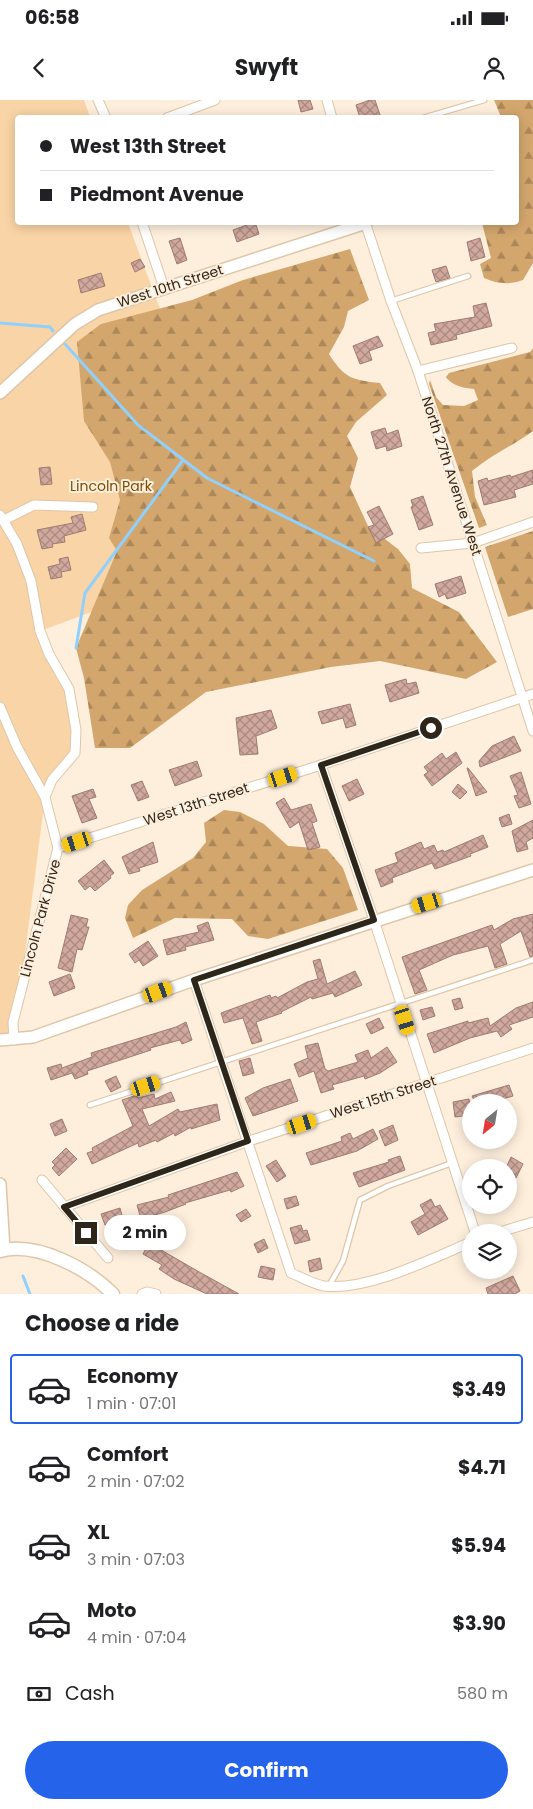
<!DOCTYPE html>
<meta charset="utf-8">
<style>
:root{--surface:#fff;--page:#f2f2f2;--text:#202124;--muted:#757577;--line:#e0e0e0;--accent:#2563eb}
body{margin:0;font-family:Poppins,sans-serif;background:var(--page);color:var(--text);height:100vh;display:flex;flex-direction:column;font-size:19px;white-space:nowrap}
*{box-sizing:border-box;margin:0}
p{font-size:16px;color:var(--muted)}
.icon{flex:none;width:28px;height:28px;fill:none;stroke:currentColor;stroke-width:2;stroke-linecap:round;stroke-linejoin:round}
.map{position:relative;height:1194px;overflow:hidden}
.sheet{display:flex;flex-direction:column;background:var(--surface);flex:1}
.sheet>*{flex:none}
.top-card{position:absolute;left:15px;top:15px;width:504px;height:110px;border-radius:5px;box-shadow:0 2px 12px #0003;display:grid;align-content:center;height:110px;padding:0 25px;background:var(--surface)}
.needle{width:32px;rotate:210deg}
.controls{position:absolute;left:462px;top:994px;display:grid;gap:10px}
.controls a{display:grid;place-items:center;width:55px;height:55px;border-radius:50%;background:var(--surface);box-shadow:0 2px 12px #0003;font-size:25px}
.end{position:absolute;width:22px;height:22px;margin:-11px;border:6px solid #2f261a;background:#fff;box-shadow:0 0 0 2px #fff}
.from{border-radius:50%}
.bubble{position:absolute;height:35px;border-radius:18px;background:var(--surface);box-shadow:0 2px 12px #0003;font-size:16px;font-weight:700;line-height:35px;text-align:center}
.car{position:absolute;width:15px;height:30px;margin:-15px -8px;border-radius:6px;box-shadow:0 0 4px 1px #0007;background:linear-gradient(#f5c518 24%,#345 0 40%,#f5c518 0 76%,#345 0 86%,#f5c518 0)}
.top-card b{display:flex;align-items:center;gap:18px;height:48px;font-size:19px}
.top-card b+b{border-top:1px solid var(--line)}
.top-card i{width:12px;height:12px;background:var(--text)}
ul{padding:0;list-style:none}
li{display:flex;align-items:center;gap:15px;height:70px;margin:0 10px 8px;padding:0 15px;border:2px solid transparent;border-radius:5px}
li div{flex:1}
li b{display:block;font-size:19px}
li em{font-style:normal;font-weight:700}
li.selected{border-color:var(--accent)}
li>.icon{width:45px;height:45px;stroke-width:1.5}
h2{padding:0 25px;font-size:22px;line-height:60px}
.pay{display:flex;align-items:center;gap:12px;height:55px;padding:0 25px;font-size:19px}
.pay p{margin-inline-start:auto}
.cta{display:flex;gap:10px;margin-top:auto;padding:10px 25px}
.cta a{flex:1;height:58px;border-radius:30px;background:var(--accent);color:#fff;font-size:20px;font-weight:700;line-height:58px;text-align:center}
.status{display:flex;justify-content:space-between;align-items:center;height:35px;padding:0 25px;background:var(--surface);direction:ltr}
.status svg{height:14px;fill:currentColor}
header{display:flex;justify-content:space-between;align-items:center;height:65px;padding:0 25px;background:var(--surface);font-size:22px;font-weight:700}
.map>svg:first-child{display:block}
.green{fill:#f9d4a6}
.forest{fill:url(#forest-firs)}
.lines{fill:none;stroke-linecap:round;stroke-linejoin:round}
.stream{stroke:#90d0fd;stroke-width:3}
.building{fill:url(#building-cross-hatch);stroke:#a07b72}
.service-casing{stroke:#dec6a8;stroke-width:7}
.minor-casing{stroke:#dec6a8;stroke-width:11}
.tertiary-casing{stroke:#dec6a8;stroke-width:14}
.secondary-casing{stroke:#dec6a8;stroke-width:15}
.service{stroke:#fff;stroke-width:4.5}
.minor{stroke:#fff;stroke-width:9}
.tertiary{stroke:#fff;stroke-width:11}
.secondary{stroke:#fff;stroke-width:12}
.route{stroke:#2f261a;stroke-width:6}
.labels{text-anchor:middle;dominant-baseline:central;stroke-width:4;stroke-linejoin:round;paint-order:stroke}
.street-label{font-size:14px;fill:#2f261a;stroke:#feefdd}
.park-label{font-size:14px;fill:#794e03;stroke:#feefdd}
</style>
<div class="status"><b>06:58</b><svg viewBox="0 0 49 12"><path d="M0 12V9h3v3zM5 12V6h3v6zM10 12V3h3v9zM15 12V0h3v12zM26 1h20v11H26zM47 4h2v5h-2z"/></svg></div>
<header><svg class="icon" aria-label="back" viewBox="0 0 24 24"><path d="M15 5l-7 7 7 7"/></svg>Swyft<svg class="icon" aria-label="person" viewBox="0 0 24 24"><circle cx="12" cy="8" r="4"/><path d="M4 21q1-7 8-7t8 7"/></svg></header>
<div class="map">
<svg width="533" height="1194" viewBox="0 0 533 1194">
<defs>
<pattern id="forest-firs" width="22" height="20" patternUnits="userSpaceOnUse" patternTransform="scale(1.25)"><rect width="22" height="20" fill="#d3a66d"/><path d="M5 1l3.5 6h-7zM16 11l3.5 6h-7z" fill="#ac8759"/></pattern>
<pattern id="building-cross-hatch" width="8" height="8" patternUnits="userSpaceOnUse" patternTransform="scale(1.25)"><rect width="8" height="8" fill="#d0a89e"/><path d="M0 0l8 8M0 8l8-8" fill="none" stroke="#a98980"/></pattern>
</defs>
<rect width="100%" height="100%" fill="#feefdd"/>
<polygon class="green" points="0,0 84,0 90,17 18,18 18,122 128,123 157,201 257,451 40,531 66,579 75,652 45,697 14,940 0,940"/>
<g class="forest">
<path d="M 494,0 L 533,0 L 533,163 L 523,180 C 509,185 498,184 484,178 L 480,164 L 491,158 L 482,123 L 516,122 L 516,18 L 501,17 Z"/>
<path d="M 350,149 L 369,200 L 348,211 L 344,227 L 329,254 C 344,278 352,280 380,283 L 387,295 L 356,322 L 347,336 L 358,358 L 350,387 L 368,426 L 398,449 L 410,464 L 412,488 L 459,512 L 497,562 L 466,579 L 380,561 L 331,567 L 206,592 L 130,648 L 95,648 L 84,578 L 76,548 L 117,451 L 109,438 L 120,400 L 110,362 L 84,321 L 77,242 L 101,224 L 192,200 L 243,180 Z"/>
<path d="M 533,248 L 533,331 C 514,345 491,355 472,371 L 475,397 L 487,425 L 479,428 L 429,284 L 430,280 L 436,297 L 443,305 L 464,306 L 478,300 L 474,289 C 464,288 452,286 446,277 L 449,273 L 530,252 Z"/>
<polygon points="533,431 533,509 508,517 485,447"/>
<polygon points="224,710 240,712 264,724 288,746 327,749 343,768 358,810 268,839 248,836 232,819 175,818 133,838 125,818 128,805 142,790 193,758 206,742 204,723"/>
</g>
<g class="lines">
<g class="stream">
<polyline points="0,223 50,227 53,231"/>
<polyline points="65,244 138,325 207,378 374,461"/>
<polyline points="76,548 85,493 183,360"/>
<polyline points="23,1176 30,1194"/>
</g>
</g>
<g class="building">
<polygon points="298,0 310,0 313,9 301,12"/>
<polygon points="370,0 375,0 381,18 360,18 356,5"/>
<polygon points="255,122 259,134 237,142 233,130"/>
<polygon points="180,138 187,160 177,164 169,141"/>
<polygon points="480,138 485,157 471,161 467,142"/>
<polygon points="140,159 145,167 135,172 131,163"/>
<polygon points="446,166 450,178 436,182 432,170"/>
<polygon points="101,173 105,186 81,193 78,180"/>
<polygon points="486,203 492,226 456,235 457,239 431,245 428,233 436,231 434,224 475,217 473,206"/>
<polygon points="378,236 383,246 369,251 372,260 360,264 353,246"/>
<polygon points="385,328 387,334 398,330 402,346 387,351 386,346 376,349 371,332"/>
<polygon points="50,367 52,384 41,385 39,368"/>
<polygon points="533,370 533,384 514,390 516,397 484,405 478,381 487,378 488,381 510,375 511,377"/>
<polygon points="423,396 433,425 419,430 411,407 413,406 411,400"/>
<polygon points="379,406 393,434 376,443 368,427 374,425 367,412"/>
<polygon points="82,414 86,430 64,436 65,442 52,444 53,447 42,449 37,430 73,423 71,417"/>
<polygon points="68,457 71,470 61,472 62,477 51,479 48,467 60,464 59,459"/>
<polygon points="461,476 466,493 447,499 445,494 439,497 435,484"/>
<polygon points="406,579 407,584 416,582 419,593 390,602 385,585"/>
<polygon points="350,604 356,625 346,628 343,618 322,624 318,612"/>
<polygon points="271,610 277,628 256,636 258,654 240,655 236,618"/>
<polygon points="514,636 521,651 480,667 479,661 492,646"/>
<polygon points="456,652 462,663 432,686 424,675 428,672 424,667 442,653 446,659"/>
<polygon points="197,661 202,676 175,686 169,670"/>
<polygon points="467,668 468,668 487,692 476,696"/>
<polygon points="521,672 531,704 519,708 514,696 518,695 510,676"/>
<polygon points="357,679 364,694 349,701 342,686"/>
<polygon points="142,681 149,697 138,701 131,685"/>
<polygon points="458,684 467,692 460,699 452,692"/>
<polygon points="93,689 96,697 89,699 97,718 82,723 72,696"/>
<polygon points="284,698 291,710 311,704 317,721 312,723 320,747 308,750 299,722 290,728 276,703"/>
<polygon points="509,714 512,724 502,727 499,718"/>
<polygon points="533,720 533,738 526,742 528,749 517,752 512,731"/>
<polygon points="483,735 488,747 470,754 471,756 435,769 432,763 392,778 393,782 381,787 375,770 398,762 395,753 421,742 424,749 434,745 437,752 443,750 444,752"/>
<polygon points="153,742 158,762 139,768 140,771 129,774 122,757"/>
<polygon points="104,760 114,773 110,776 111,778 95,791 90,786 85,790 78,781"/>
<polygon points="533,814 533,856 530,857 521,831 500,844 507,864 495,868 488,846 453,855 419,870 427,890 415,894 402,857 492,825 494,830 513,819"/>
<polygon points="71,815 88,819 86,827 89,827 82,850 77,849 72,872 58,868"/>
<polygon points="208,822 214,840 185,847 186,850 167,855 163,840 199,832 197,826"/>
<polygon points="148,841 158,856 143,866 139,860 135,863 129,854"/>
<polygon points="320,859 327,884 355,871 362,885 335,897 333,893 312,899 311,897 281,912 282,913 256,922 262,941 252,944 243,918 224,923 221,913 270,895 271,898 276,896 277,898 307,882 318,879 313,861"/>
<polygon points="70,874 75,888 54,896 49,882"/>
<polygon points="460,898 463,908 455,910 452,900"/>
<polygon points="533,902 533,917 509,925 512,929 501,937 497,931 470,938 434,953 427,934 468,921 468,923 488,918 490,926 516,908"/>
<polygon points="432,907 435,916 423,920 420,910"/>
<polygon points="379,918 384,928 371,934 366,924"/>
<polygon points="186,922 192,940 182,944 180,940 150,948 151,950 87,971 88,974 75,979 72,973 51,980 47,968 61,964 62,968 92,957 91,953 176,927"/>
<polygon points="318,943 325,969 328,971 358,962 355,955 368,950 371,958 387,947 397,962 380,973 365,979 364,976 332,985 334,989 321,993 314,971 299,977 294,964 308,958 305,946"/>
<polygon points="250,958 254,973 243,976 239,961"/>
<polygon points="116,976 121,987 111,992 105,981"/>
<polygon points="290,979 298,1001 253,1016 245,998 263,988"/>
<polygon points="509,985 513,996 492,1002 475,1002 472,996"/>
<polygon points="171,992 175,1001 142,1009 149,1026 178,1009 180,1012 217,1004 220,1020 191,1029 191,1027 175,1036 174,1033 157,1042 156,1040 139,1047 138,1043 92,1064 87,1053 93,1051 92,1048 133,1026 122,1000 137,995 138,998 154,994 155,999"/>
<polygon points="469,999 471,1015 455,1017 453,1002"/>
<polygon points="62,1019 67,1031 55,1036 50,1024"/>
<polygon points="393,1025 398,1040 385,1046 379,1031"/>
<polygon points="373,1029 378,1039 357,1051 311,1065 306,1053 342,1041 341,1037 350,1033 353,1039"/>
<polygon points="66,1048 77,1059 59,1076 52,1068 55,1065 52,1062"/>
<polygon points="400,1056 405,1070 359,1087 353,1073 389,1062 388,1060"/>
<polygon points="511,1057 523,1064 516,1078 509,1074 509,1068 506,1068"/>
<polygon points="276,1060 286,1076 277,1082 266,1066"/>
<polygon points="237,1072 244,1086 231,1092 230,1090 185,1103 186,1104 165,1112 141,1119 137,1105 169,1097 168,1095"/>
<polygon points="296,1096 299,1105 287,1109 284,1099"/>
<polygon points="431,1099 435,1107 440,1105 448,1119 418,1135 411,1122 425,1114 420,1105"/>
<polygon points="120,1108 123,1119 119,1121 131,1141 120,1147 107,1125 105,1125 101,1114"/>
<polygon points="246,1109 251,1116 241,1122 236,1115"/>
<polygon points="301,1125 303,1131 307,1130 310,1140 295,1144 290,1128"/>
<polygon points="169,1128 174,1139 165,1144 159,1132"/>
<polygon points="264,1139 268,1148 258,1153 254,1144"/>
<polygon points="149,1143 201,1173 239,1194 207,1194 174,1179 159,1169 162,1165 143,1154"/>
<polygon points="320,1158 322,1169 310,1172 308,1161"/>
<polygon points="261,1166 275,1169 273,1180 258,1177"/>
<polygon points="513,1176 520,1191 515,1194 488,1194 486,1188"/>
</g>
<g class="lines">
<defs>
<g id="service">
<polyline points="423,18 484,0"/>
<polyline points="391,201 468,176"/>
<polyline points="90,1005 533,860"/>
<polyline points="329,1186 343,1161 360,1100 388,1086 452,1063"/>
</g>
<g id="minor">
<polyline points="98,0 106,18"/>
<polyline points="327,0 332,18"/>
<polyline points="167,18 215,0"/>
<polyline points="142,122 164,188"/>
<polyline points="365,122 391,201 418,271 533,631"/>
<polyline points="418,271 512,248"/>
<polyline points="0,415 17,444 31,481 40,531 49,554 69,589 76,630 75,653 52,680 45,697"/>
<polyline points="4,420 34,405 93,407"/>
<polyline points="421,448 473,443 533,422"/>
<polyline points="0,607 17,647 45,697 58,748 13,922 14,940"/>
<polyline points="321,665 374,820 475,1132"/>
<polyline points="58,748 321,665 533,594"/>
<path d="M 194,880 L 291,1173 C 301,1177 313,1184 324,1186 C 368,1191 431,1159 471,1142"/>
<polyline points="42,1080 108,1158"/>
<polyline points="64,1107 249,1041 533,948"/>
<polyline points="500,1132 533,1122"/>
<polyline points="142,1194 147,1192 156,1194"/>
</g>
<g id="tertiary">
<polyline points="0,293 75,224 98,210 366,123"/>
<polyline points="0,940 33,937 194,880 533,770"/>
<polyline points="0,1084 4,1150"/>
</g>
<path id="secondary" d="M 0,1151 C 37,1141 88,1169 113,1194"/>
</defs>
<use href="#service" class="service-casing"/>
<use href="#minor" class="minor-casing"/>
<use href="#tertiary" class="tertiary-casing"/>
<use href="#secondary" class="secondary-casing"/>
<use href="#service" class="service"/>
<use href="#minor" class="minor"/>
<use href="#tertiary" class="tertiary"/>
<use href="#secondary" class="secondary"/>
</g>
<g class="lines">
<polyline class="route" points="86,1133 64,1107 248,1041 194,880 374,820 321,665 431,628"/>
</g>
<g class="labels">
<g class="street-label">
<text transform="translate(170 186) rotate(-18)">West 10th Street</text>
<text transform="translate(452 376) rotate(72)">North 27th Avenue West</text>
<text transform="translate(196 704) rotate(-18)">West 13th Street</text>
<text transform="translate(40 818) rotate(-75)">Lincoln Park Drive</text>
<text transform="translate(383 997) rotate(-18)">West 15th Street</text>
</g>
<g class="park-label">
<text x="111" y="386">Lincoln Park</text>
</g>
</g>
</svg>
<div class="controls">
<a><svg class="needle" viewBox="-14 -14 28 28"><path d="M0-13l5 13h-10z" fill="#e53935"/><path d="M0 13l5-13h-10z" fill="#757577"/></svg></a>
<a><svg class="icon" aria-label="locate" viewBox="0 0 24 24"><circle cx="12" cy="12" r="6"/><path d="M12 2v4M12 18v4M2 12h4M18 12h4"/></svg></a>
<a><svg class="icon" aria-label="layers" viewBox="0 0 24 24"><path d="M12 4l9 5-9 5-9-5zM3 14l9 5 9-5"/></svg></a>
</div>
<i class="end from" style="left:431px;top:628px"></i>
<i class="end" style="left:86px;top:1133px"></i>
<div class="bubble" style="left:104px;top:1115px;width:82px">2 min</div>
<i class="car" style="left:283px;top:677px;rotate:72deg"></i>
<i class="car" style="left:77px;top:742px;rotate:252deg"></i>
<i class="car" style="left:427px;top:803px;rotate:253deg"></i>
<i class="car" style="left:158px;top:892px;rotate:70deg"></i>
<i class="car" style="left:405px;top:920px;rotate:162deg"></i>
<i class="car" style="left:146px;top:986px;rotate:72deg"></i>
<i class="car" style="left:302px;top:1024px;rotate:72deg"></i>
<div class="top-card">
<b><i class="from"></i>West 13th Street</b>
<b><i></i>Piedmont Avenue</b>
</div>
</div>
<section class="sheet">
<h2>Choose a ride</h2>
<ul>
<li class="selected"><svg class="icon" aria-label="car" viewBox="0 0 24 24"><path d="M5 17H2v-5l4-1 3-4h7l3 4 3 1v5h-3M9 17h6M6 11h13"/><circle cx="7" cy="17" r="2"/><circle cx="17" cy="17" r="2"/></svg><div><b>Economy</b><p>1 min · 07:01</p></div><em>$3.49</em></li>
<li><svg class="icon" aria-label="car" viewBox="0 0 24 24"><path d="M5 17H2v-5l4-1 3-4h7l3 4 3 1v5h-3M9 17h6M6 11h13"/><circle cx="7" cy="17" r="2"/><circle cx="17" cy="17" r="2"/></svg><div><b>Comfort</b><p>2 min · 07:02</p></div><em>$4.71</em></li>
<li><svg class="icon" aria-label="car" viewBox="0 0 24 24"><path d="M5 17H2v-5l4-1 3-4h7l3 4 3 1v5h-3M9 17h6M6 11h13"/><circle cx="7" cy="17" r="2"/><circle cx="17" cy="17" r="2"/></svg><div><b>XL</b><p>3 min · 07:03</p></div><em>$5.94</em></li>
<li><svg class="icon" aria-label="car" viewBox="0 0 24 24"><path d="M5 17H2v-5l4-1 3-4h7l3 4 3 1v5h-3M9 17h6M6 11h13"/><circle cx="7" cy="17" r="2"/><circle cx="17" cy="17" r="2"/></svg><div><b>Moto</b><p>4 min · 07:04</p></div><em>$3.90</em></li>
</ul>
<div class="pay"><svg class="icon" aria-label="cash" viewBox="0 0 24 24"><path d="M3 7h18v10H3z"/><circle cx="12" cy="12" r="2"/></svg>Cash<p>580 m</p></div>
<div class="cta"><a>Confirm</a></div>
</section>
